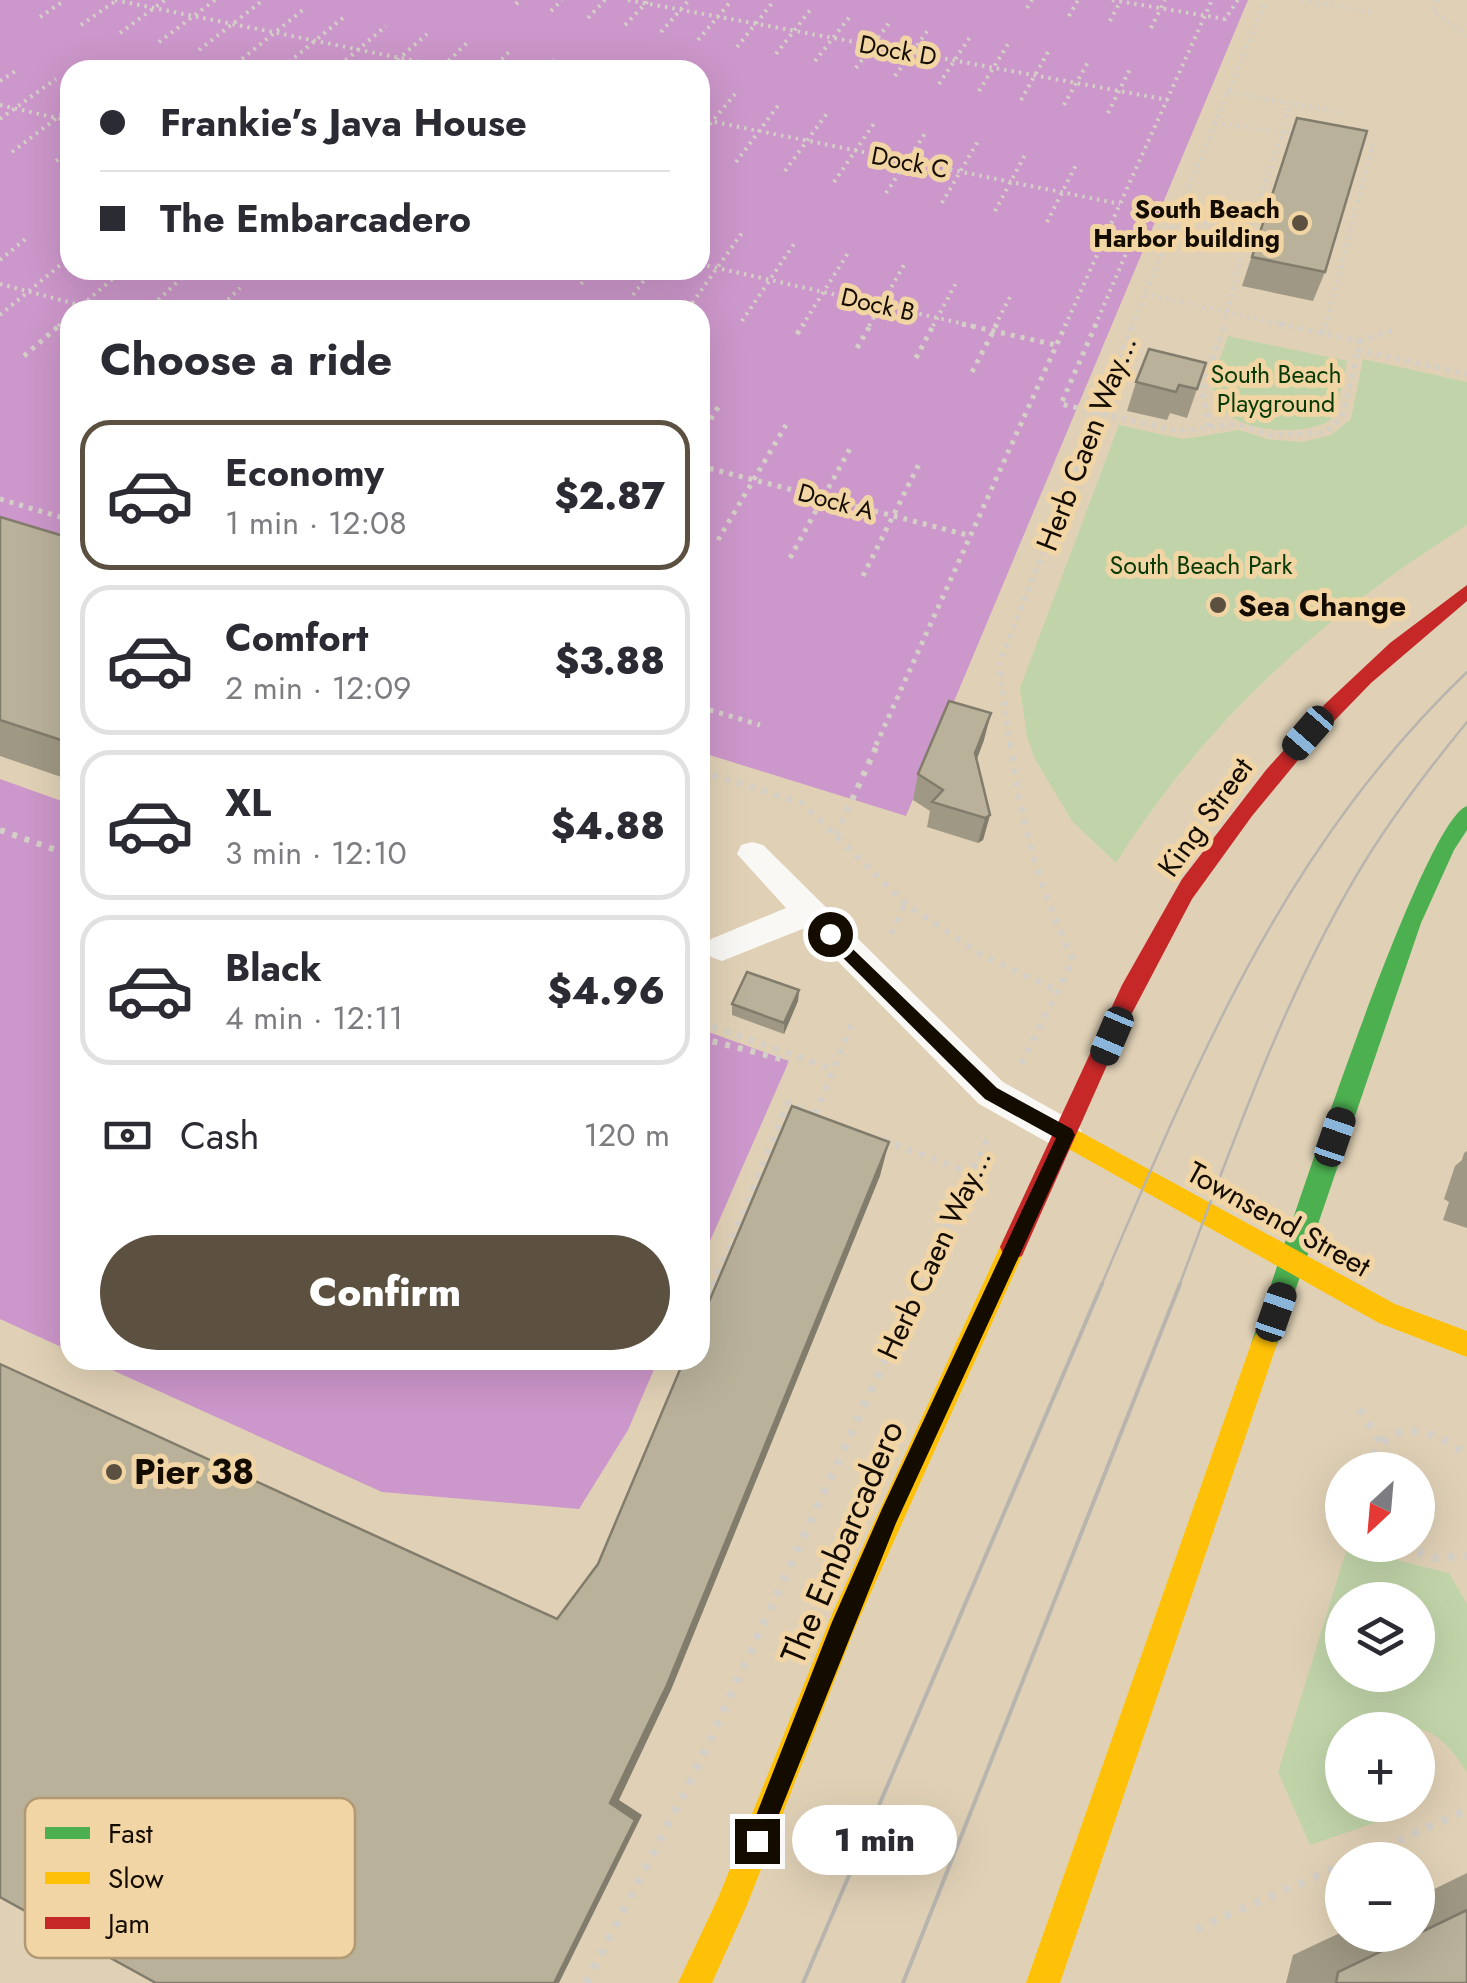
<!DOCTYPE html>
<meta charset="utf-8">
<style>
:root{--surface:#fff;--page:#f2f2f3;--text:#2b2b33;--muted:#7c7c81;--line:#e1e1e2;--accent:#5c5140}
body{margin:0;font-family:Jost,sans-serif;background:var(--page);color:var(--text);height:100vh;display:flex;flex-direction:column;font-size:38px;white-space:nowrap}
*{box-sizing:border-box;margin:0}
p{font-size:32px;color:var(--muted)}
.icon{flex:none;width:55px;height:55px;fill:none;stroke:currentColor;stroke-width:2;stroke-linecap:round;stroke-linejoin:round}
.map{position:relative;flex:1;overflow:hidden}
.side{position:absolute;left:60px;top:300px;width:650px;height:1070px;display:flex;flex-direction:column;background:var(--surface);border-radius:30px;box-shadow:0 10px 40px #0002}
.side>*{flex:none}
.guide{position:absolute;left:60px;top:60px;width:650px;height:220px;border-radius:30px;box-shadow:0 10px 40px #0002;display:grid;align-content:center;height:220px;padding:0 40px;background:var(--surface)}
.needle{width:65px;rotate:206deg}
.controls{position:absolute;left:1325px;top:1452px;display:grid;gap:20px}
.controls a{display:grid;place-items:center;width:110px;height:110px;border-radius:50%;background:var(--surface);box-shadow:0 10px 40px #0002;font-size:50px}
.end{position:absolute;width:45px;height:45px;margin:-22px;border:12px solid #150c00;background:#fff;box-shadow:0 0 0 5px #fff}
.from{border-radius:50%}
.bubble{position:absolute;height:70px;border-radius:35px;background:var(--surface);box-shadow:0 10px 40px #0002;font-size:32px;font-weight:800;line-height:70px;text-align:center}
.car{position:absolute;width:30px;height:60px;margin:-30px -15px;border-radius:12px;box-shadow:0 0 8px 2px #0007;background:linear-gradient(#222 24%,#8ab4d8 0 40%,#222 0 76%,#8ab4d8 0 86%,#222 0)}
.guide b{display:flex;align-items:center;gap:35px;height:95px;font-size:38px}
.guide b+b{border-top:2px solid var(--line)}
.guide i{width:25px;height:25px;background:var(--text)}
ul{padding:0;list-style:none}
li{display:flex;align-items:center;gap:30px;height:150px;margin:0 20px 15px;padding:0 20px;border:5px solid var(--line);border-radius:30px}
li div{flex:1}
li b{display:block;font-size:38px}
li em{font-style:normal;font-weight:800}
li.current{border-color:var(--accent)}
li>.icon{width:90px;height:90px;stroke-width:1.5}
h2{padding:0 40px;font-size:45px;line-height:120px}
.pay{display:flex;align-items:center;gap:25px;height:110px;padding:0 40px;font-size:38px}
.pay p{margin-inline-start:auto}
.primary-button{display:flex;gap:20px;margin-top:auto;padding:20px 40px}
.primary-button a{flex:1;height:115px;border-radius:60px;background:var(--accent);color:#fff;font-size:40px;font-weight:800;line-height:115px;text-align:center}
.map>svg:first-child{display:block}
.green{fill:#c1d4a9;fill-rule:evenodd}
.water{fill:#cc97ca;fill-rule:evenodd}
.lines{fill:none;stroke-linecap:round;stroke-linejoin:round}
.path-far3{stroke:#d4cfc7;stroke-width:4;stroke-dasharray:2.5 5;stroke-linecap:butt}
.path-far2{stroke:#d4cfc7;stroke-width:5;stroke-dasharray:4 6;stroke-linecap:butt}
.path-far1{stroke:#d4cfc7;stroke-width:6;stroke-dasharray:5 8;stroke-linecap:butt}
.path{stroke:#d4cfc7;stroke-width:8;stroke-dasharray:6 10;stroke-linecap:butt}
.lane{fill:#faf8f4;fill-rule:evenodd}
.fast{fill:#4caf50;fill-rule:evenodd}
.slow{fill:#ffc107;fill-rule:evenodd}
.jam{fill:#c62828;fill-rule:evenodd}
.tram-far1{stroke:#b8b4ae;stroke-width:2.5}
.tram{stroke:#b8b4ae;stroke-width:4}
.wall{fill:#9f9884}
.shaded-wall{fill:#827c6c}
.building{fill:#b9b19a;stroke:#827c6c;stroke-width:2.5}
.route{fill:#150c00}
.poi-dot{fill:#5c5140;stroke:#f2d5a4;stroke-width:4}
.labels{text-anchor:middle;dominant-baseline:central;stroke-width:10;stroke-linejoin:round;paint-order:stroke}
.far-street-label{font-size:25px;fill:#150c00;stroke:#f2d5a4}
.far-poi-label{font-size:25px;font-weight:bold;fill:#150c00;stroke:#f2d5a4;text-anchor:end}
.far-park-label{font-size:25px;fill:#073a00;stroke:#f2d5a4}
.street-label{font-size:30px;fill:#150c00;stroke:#f2d5a4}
.poi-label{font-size:30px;font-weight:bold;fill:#150c00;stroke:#f2d5a4;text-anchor:start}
.near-poi-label{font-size:35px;font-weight:bold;fill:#150c00;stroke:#f2d5a4;text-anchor:start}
.near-street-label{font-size:35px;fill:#150c00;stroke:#f2d5a4}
.key{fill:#f2d5a4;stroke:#b09973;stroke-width:2.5}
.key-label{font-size:28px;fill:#150c00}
</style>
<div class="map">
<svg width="1467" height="1983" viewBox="0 0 1467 1983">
<rect width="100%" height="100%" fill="#e0d1b6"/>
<g class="green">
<path d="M 1228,336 L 1347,361 L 1338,404 L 1329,421 C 1301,438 1216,433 1214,390 C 1213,373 1223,352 1228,336 Z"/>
<path d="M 1363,359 L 1467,382 L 1467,525 C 1323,616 1208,718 1116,863 L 1072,821 L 1035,759 L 1027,737 L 1020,688 L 1119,425 L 1183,439 L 1239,430 L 1267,439 L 1302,442 L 1331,435 L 1351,419 Z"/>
<path d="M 1348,1545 L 1379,1545 L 1400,1561 L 1449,1573 L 1467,1604 L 1467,1773 C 1429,1709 1404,1730 1342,1730 L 1342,1805 L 1371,1805 L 1380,1821 L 1310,1845 L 1278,1772 ZM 1342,1600 L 1418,1600 L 1418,1675 L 1342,1675 Z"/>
</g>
<g class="water">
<path d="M 0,0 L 1248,0 L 906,816 L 700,752 L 700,310 L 70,310 L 70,564 L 0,543 ZM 70,70 L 700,70 L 700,270 L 70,270 Z"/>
<polygon points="0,779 70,804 70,1351 0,1319"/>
<polygon points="700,1029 789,1061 700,1264"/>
<polygon points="90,1360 658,1360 628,1430 579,1509 382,1492"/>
</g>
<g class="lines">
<g class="path-far3">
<polyline points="115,0 459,70"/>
<polyline points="628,0 1168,100"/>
<polyline points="1112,0 1225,19 1238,0"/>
<polyline points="1302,0 1371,12"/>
<polyline points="1437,0 1433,11 1467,35"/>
<polyline points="516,4 520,0"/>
<polyline points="1027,8 1032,0"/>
<polyline points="551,11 562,0"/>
<polyline points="1069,16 1078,0"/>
<polyline points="40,17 65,0"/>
<polyline points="588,18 605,0"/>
<polyline points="1110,21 1121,0"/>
<polyline points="81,25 117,0"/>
<polyline points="625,25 648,1"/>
<polyline points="1151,28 1165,0"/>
<polyline points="661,32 689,0"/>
<polyline points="120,33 165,0"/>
<polyline points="698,40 732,0"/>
<polyline points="159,42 215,0"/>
<polyline points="737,47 773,2"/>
<polyline points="199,50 262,1"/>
<polyline points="776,54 811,9"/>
<polyline points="242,59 304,9"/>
<polyline points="815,61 851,15"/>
<polyline points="443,66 468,42"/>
<polyline points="283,67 344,17"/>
<polyline points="856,68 889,23"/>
<polyline points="334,70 386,26"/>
<polyline points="386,70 427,34"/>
<polyline points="491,70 511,50"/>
<polyline points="543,70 554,59"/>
<polyline points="597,70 600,67"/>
<polyline points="895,76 928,30"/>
<polyline points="0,81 17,70"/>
<polyline points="939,84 970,37"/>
<polyline points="979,91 1008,44"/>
<polyline points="1228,92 1343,113"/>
<polyline points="1021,100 1048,52"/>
<polyline points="0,105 70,121"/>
<polyline points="1064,105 1088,62"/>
<polyline points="1108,113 1130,69"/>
<polyline points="0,119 56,79"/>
<polyline points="700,119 1120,204"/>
<polyline points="1214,123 1297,134"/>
<polyline points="700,136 735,94"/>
<polyline points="12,152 70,108"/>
<polyline points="56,161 70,150"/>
<polyline points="736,162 780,103"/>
<polyline points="785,171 828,112"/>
<polyline points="834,182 875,122"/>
<polyline points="886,193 926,132"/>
<polyline points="942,203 978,141"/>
<polyline points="995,211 1025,155"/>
<polyline points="1175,217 1248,232"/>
<polyline points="1047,222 1076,165"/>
<polyline points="0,260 29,236"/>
<polyline points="700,264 973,326"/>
<polyline points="0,284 99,310"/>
<polyline points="581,284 592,270"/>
<polyline points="1144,294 1291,326"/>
<polyline points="633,295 652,270"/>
<polyline points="688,309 744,230"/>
<polyline points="76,310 123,270"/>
<polyline points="147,310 185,275"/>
<polyline points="217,310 240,288"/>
<polyline points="290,310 298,303"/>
<polyline points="0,315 70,257"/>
<polyline points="742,321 796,241"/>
<polyline points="58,326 70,316"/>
<polyline points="802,326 848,253"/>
<polyline points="869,326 904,265"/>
<polyline points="933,326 957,281"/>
<polyline points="995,326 1012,293"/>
<polyline points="1065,326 1212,0"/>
<polyline points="1095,326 1128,249 1103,243"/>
<polyline points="1132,326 1266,0"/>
<polyline points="1224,326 1243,247 1283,132 1289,103"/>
<polyline points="1325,326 1373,145 1358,143"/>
</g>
<g class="path-far2">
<polyline points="962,324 1056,345"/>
<polyline points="1096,324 1061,404 1178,431 1238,424 1271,435 1326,432 1342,417 1358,350"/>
<polyline points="1279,324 1359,341 1358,350 1467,374"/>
<polyline points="1323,333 1326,324"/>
<polyline points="797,334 804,324"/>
<polyline points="1359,341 1394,330"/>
<polyline points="857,348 871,324"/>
<polyline points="24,356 61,324"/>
<polyline points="916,358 934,324"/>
<polyline points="972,372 997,324"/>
<polyline points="1209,427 1202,389 1225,324"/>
<polyline points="700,436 719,406"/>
<polyline points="700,466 971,536"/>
<polyline points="0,499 70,520"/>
<polyline points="718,540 786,425"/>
<polyline points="790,558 852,445"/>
<polyline points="863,576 920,462"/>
<polyline points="700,707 760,725"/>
<polyline points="876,745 1066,324"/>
<polyline points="1010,745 999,664 1133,324"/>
</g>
<g class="path-far1">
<path d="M 1010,743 C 1021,823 1039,886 1073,960 L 1021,1064"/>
<polyline points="700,771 802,803 905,903 980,954 1056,990"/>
<polyline points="0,830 70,855"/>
<polyline points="836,835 878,743"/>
<polyline points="891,934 905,903"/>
<polyline points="700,1022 833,1069"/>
<polyline points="700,1038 789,1061"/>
<polyline points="815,1114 854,1019"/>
<polyline points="883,1140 971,1173"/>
<polyline points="713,1286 788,1103 815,1115"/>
<polyline points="919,1286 987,1139"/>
</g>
<g class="path">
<polyline points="704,1309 714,1284"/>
<polyline points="1360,1409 1380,1442"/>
<path d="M 1366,1470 C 1389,1416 1426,1425 1467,1455"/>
<polyline points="1403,1545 1434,1558 1467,1556"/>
<polyline points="1354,1860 1467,1810"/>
<polyline points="1196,1929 1342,1865"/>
<polyline points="586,1983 694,1774 920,1284"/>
</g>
<polygon class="lane" points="752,842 763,845 1003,1082 1078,1124 1083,1135 1078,1146 1066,1151 1054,1146 979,1104 805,928 722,961 711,957 706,948 711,939 786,908 737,854 741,845"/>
<path class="fast" d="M 1467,806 L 1467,830 L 1454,850 L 1421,923 L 1277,1344 L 1273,1353 L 1264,1357 L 1255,1353 L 1251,1344 C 1276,1272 1420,821 1467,806 Z"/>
<g class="slow">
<polygon points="1066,1124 1395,1304 1467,1331 1467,1357 1379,1323 1058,1143 1054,1135 1058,1127"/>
<polygon points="1013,1235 1022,1238 1026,1247 855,1628 747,1905 712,1983 678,1983 719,1896 833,1612 1004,1238"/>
<polygon points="1264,1331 1273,1335 1277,1344 1060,1983 1026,1983 1251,1344 1255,1335"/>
</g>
<polygon class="jam" points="1467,585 1467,601 1371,683 1309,747 1252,816 1192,899 1120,1036 1022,1256 1013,1259 1004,1256 1000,1247 1122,985 1182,879 1266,770 1325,704 1390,643"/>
<g class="tram-far1">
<path d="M 1101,1286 C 1199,1057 1283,849 1467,672"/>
<path d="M 1179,1286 C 1234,1141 1285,991 1367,858 C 1397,810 1431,766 1467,722"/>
</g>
<g class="tram">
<polyline points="803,1983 1102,1284"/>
<polyline points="903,1983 1180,1284"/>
</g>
</g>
<g class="wall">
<polygon points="1297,118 1325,272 1313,301 1242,286"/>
<polygon points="1206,363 1187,418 1170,413 1167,420 1127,411 1136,382"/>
<polygon points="0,517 70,538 70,780 0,756"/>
<polygon points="984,740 977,759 990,815 983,840 978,843 927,827 930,811 913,800 918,774"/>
<polygon points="799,990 798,1001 784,1034 732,1015 732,1004"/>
<polygon points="1467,1151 1467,1228 1443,1220 1449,1202 1444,1199 1455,1166 1462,1160 1464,1153"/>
<polygon points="1467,1873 1467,1983 1286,1983 1293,1955 1342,1932 1342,1935 1418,1935 1418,1897"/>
</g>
<g class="shaded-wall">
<polygon points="991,713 984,740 969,779 975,753"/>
<polygon points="990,815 983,840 978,843 985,818"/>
<polygon points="799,990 798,1001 784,1034 784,1023"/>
<polygon points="889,1142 880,1176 671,1690 619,1800 642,1815 559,1983 554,1983 610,1803"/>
</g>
<g class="building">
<polygon points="1297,118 1367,131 1325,272 1252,257"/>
<polygon points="1149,349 1206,363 1197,389 1179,385 1176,392 1136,382"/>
<polygon points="0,517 70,538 70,743 0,720"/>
<polygon points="949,701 991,713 975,753 990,815 985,818 932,802 943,790 918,774"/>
<polygon points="747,972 799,990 784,1023 732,1004"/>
<polygon points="792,1106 889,1142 667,1685 610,1803 635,1820 554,1983 156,1983 0,1897 0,1364 557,1619 598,1564 684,1360 700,1360 700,1323"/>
<polygon points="1467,1910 1467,1983 1336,1983 1338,1972"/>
</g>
<polygon class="route" points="830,927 997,1088 1072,1129 1075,1135 896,1523 765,1849 757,1852 749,1849 746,1841 832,1622 882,1509 1056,1138 985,1099 824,939 822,934"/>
<g class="poi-dot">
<circle cx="1300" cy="223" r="10"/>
<circle cx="1218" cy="605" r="10"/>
<circle cx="114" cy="1472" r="10"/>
</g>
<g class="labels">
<g class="far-street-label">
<text transform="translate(898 50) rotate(10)">Dock D</text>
<text transform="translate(910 162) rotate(11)">Dock C</text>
<text transform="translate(878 304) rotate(13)">Dock B</text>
<text transform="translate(836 501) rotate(15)">Dock A</text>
</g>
<g class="far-poi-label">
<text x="1280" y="209">South Beach<tspan x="1280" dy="29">Harbor building</tspan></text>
</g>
<g class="far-park-label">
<text x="1276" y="374">South Beach<tspan x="1276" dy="29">Playground</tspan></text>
<text x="1201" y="565">South Beach Park</text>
</g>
<g class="street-label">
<text transform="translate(1086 443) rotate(-69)">Herb Caen Way...</text>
<text transform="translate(1205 817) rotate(-54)">King Street</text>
<text transform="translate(1279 1219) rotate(29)">Townsend Street</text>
<text transform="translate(934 1254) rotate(-65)">Herb Caen Way...</text>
</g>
<g class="poi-label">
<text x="1238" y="605">Sea Change</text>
</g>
<g class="near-poi-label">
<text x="134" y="1472">Pier 38</text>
</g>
<g class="near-street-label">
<text transform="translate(842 1542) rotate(-67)">The Embarcadero</text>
</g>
</g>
<rect x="25" y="1798" width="330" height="160" rx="15" class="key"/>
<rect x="45" y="1827" width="45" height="12" fill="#4caf50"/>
<rect x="45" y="1872" width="45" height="12" fill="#ffc107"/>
<rect x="45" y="1917" width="45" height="12" fill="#c62828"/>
<g class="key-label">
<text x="108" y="1843">Fast</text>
<text x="108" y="1888">Slow</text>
<text x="108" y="1933">Jam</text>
</g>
</svg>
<div class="controls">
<a><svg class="needle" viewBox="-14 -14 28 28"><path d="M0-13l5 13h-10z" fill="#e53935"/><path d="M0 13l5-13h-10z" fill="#7c7c81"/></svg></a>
<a><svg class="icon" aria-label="layers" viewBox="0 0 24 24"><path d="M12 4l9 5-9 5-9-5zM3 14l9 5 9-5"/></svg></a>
<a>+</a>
<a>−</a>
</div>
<i class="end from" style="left:830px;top:934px"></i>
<i class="end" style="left:757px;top:1841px"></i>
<div class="bubble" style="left:792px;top:1805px;width:165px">1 min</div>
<i class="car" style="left:1308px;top:733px;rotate:221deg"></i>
<i class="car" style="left:1112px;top:1036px;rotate:203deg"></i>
<i class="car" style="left:1335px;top:1137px;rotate:19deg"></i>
<i class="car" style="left:1276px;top:1312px;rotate:19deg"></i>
<div class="guide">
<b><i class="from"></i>Frankie’s Java House</b>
<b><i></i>The Embarcadero</b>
</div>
<section class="side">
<h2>Choose a ride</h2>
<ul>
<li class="current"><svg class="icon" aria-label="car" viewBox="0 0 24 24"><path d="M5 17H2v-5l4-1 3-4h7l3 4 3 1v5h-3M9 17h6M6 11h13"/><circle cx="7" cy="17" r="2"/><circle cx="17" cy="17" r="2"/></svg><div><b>Economy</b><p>1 min · 12:08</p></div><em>$2.87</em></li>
<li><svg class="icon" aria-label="car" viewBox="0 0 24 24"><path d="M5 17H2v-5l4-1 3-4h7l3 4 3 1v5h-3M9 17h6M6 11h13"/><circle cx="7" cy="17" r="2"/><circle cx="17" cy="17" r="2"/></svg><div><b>Comfort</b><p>2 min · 12:09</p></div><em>$3.88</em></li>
<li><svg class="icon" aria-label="car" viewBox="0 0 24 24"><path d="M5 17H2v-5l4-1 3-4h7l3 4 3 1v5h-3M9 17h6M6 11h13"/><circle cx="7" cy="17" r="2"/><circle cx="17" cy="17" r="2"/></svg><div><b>XL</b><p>3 min · 12:10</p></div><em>$4.88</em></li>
<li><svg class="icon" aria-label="car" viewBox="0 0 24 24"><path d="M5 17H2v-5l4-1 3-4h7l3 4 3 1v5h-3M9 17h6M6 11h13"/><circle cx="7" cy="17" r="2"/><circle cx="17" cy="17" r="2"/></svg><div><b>Black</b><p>4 min · 12:11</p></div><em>$4.96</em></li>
</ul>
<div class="pay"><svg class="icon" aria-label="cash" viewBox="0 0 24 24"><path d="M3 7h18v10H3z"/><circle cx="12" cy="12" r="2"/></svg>Cash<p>120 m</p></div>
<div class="primary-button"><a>Confirm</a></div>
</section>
</div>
